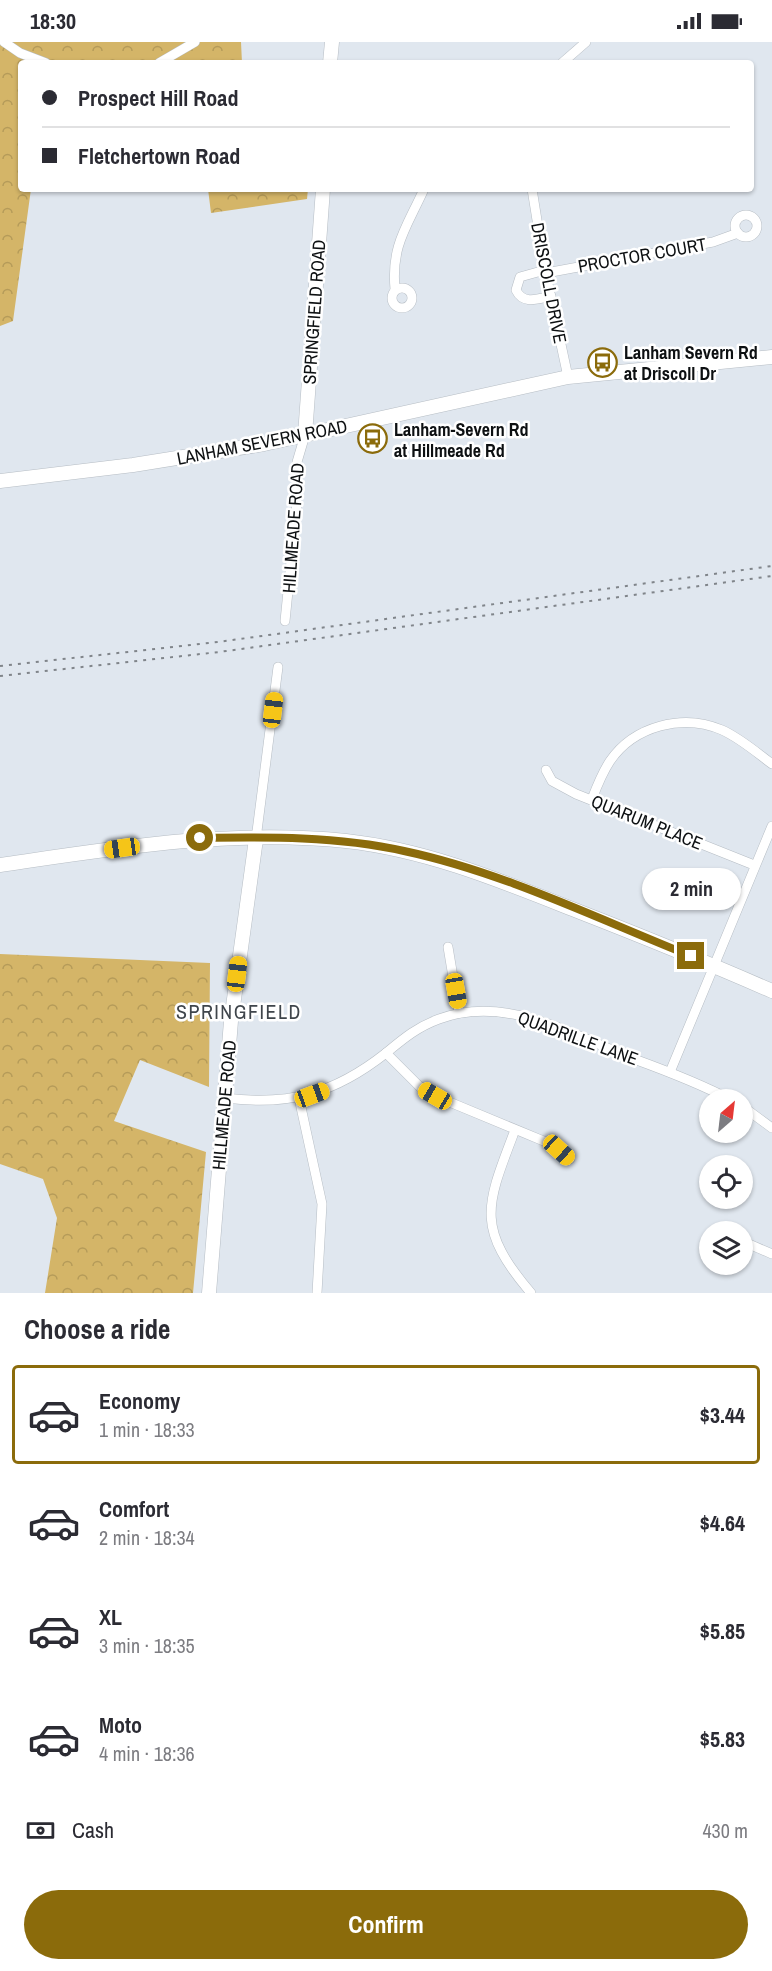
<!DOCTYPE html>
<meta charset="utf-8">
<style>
:root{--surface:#fff;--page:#f7f7f7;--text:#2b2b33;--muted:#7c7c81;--line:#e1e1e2;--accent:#8b6b0b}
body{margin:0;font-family:"Archivo Narrow",sans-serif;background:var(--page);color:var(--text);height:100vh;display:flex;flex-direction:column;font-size:22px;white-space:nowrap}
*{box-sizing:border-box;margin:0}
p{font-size:20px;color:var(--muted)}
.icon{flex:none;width:33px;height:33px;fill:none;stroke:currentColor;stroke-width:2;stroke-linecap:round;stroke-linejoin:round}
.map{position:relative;height:1251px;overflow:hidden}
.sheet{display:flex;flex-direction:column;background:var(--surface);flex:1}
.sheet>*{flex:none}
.guide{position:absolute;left:18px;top:18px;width:736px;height:132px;border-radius:6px;box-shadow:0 2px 4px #0004;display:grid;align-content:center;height:132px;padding:0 24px;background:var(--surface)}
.needle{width:39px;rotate:28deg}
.controls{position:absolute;left:699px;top:1047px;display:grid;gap:12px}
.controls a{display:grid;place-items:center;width:54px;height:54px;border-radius:50%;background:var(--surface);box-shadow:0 2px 4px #0004;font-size:30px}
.end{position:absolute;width:27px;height:27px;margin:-14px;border:8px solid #8b6b0b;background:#fff;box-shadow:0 0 0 3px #fff}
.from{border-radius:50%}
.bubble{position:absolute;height:42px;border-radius:21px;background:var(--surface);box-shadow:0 2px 4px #0004;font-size:20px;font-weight:700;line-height:42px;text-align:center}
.car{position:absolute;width:18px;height:36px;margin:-18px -9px;border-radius:8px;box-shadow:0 0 4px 2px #0007;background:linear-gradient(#f5c518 24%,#345 0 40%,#f5c518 0 76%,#345 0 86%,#f5c518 0)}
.guide b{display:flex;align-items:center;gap:21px;height:57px;font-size:22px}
.guide b+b{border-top:2px solid var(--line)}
.guide i{width:15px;height:15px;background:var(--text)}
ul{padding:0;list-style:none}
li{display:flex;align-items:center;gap:18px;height:99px;margin:0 12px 9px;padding:0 12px;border:3px solid transparent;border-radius:6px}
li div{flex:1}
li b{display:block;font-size:22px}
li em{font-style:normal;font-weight:700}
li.selected{border-color:var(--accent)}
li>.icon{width:54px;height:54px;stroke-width:1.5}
h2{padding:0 24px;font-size:27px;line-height:72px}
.pay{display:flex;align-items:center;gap:15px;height:66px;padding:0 24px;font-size:22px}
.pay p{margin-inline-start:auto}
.button{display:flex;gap:12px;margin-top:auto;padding:12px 24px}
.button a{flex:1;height:69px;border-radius:36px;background:var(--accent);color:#fff;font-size:24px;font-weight:700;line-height:69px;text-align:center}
.status{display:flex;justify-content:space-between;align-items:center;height:42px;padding:0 30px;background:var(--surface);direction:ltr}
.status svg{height:16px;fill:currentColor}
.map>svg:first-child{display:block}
.forest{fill:url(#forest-crowns)}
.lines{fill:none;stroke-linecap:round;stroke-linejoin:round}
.street-casing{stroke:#b6bdc4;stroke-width:10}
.secondary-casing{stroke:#b6bdc4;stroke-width:15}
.street{stroke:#fff;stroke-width:9}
.secondary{stroke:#fff;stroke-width:14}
.rail{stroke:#80858a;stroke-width:2;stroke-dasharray:3 6;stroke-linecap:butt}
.route{stroke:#8b6b0b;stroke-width:8}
.labels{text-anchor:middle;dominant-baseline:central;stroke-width:5;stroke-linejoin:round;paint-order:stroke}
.street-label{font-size:18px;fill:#0d1012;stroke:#fff}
.poi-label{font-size:18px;font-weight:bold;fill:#0d1012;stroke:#fff;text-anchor:start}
.neighbourhood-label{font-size:20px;letter-spacing:1.5px;fill:#3f454b;stroke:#fff}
</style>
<div class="status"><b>18:30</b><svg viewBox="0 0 49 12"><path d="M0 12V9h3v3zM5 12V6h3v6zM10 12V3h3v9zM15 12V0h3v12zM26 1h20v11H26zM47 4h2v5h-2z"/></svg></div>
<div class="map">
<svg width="772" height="1251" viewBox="0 0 772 1251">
<defs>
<pattern id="forest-crowns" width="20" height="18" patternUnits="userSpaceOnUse" patternTransform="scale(1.5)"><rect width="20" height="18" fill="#d4b568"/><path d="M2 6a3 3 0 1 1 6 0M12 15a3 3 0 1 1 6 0" fill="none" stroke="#b59b59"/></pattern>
</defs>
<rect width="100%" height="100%" fill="#e0e7ef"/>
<g class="forest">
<polygon points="0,0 241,0 242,21 21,21 21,147 31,147 13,279 0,284"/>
<polygon points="208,147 308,147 307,157 211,171"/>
<polygon points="0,912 210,921 209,1045 140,1018 114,1079 206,1110 193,1251 45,1251 57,1176 43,1137 0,1122"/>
</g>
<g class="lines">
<defs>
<g id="street">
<polyline points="4,0 20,11 46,21"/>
<polyline points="159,21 195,0"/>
<polyline points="562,21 586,0"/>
<polyline points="532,147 545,228 568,335"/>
<circle cx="746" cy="184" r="11"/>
<path d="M 545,228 L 520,235 L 516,248 C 523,263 538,257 551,254"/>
<polyline points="546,231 713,200 738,191"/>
<circle cx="402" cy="256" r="10"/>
<path d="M 395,247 C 391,203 407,185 424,147"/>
<polyline points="285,579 297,460 297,420 305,393"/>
<polyline points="546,728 552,739 576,752 754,823"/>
<path d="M 592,757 C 597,744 602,731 610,719 C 634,684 683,671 722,688 C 740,696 756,710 772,722"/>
<polyline points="256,797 278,625"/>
<polyline points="448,905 459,971"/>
<polyline points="386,1011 421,1046 435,1054 546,1100 570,1117"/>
<polyline points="670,1030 772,784"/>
<path d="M 225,1056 C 289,1064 334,1052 386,1011 C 403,997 417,985 439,977 C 507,952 572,993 634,1017 C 667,1029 699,1041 731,1058"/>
<polyline points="299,1056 322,1162 317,1251"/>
<polyline points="742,1064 772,1086"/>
<path d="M 515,1088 C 486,1164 475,1185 531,1251"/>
<polyline points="708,1194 710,1194"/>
<polyline points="742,1199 772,1212"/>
</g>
<g id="secondary">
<polyline points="330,21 332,0"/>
<polyline points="305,393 323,147"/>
<polyline points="0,439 133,423 264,402 568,335 772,315"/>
<path d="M 0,823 C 116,806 229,787 346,799 C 428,808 504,840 580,870 C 644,895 708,921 772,949"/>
<polyline points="209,1251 231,979 256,797"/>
</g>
</defs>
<use href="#street" class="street-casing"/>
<use href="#secondary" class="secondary-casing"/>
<use href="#street" class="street"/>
<use href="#secondary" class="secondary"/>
<g class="rail">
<polyline points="0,624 218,600 772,524"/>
<polyline points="0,634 219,610 772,534"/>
</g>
</g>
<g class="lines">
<path class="route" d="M 200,796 C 268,795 337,794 404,809 C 503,830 598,877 691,914"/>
</g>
<defs>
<symbol id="bus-ring" viewBox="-11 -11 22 22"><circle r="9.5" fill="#fff" stroke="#8b6b0b" stroke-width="1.5"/><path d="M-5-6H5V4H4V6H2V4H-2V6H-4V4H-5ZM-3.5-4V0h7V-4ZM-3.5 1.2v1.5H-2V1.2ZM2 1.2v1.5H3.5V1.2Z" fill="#8b6b0b"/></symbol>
</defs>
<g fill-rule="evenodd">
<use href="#bus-ring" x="586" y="304" width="33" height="33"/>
<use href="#bus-ring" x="356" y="380" width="33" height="33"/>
</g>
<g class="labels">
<g class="street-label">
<text transform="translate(642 213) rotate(-10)">PROCTOR COURT</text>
<text transform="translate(549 241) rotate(79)">DRISCOLL DRIVE</text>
<text transform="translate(314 270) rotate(-86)">SPRINGFIELD ROAD</text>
<text transform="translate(262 400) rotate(-11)">LANHAM SEVERN ROAD</text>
<text transform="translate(293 486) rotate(-86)">HILLMEADE ROAD</text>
<text transform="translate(647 780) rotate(22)">QUARUM PLACE</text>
<text transform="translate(578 996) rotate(20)">QUADRILLE LANE</text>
<text transform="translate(224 1063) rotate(-85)">HILLMEADE ROAD</text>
</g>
<g class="poi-label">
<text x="624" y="310">Lanham Severn Rd<tspan x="624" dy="21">at Driscoll Dr</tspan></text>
<text x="394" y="387">Lanham-Severn Rd<tspan x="394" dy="21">at Hillmeade Rd</tspan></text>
</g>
<g class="neighbourhood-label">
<text x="239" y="969">SPRINGFIELD</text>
</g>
</g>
</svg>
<div class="controls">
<a><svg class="needle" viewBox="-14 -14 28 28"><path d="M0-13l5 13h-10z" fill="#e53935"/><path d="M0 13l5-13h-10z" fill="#7c7c81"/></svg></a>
<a><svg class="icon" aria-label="locate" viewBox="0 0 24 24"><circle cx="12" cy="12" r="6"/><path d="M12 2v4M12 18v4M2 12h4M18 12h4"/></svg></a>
<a><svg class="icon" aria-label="layers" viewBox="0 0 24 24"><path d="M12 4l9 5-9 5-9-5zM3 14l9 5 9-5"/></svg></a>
</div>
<i class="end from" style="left:200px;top:796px"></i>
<i class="end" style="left:691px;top:914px"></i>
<div class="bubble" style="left:642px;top:826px;width:99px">2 min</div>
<i class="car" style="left:273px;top:668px;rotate:7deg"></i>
<i class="car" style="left:122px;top:806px;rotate:262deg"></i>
<i class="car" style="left:237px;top:932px;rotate:7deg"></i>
<i class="car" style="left:456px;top:949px;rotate:170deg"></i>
<i class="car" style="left:312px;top:1053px;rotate:70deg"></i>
<i class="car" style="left:435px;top:1054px;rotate:300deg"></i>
<i class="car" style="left:559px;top:1108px;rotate:132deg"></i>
<div class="guide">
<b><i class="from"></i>Prospect Hill Road</b>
<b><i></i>Fletchertown Road</b>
</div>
</div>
<section class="sheet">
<h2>Choose a ride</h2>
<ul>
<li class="selected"><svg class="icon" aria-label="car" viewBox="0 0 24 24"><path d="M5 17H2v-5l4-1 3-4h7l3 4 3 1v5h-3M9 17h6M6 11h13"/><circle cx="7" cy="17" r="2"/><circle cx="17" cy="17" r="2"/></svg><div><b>Economy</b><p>1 min · 18:33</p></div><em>$3.44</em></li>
<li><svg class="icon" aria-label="car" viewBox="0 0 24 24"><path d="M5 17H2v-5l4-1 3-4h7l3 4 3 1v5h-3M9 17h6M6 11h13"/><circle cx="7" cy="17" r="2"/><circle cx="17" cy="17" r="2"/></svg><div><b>Comfort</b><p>2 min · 18:34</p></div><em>$4.64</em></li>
<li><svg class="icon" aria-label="car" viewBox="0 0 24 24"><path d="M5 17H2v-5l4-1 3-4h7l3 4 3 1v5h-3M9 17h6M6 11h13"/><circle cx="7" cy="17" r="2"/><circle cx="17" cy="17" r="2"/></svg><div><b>XL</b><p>3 min · 18:35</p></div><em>$5.85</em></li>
<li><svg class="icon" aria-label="car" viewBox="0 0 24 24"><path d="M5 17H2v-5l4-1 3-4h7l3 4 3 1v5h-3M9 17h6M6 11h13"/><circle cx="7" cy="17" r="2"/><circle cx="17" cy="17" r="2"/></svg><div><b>Moto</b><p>4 min · 18:36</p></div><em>$5.83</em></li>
</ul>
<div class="pay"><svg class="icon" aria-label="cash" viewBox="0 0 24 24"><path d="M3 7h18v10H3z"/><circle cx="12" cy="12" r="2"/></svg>Cash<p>430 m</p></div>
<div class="button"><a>Confirm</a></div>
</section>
